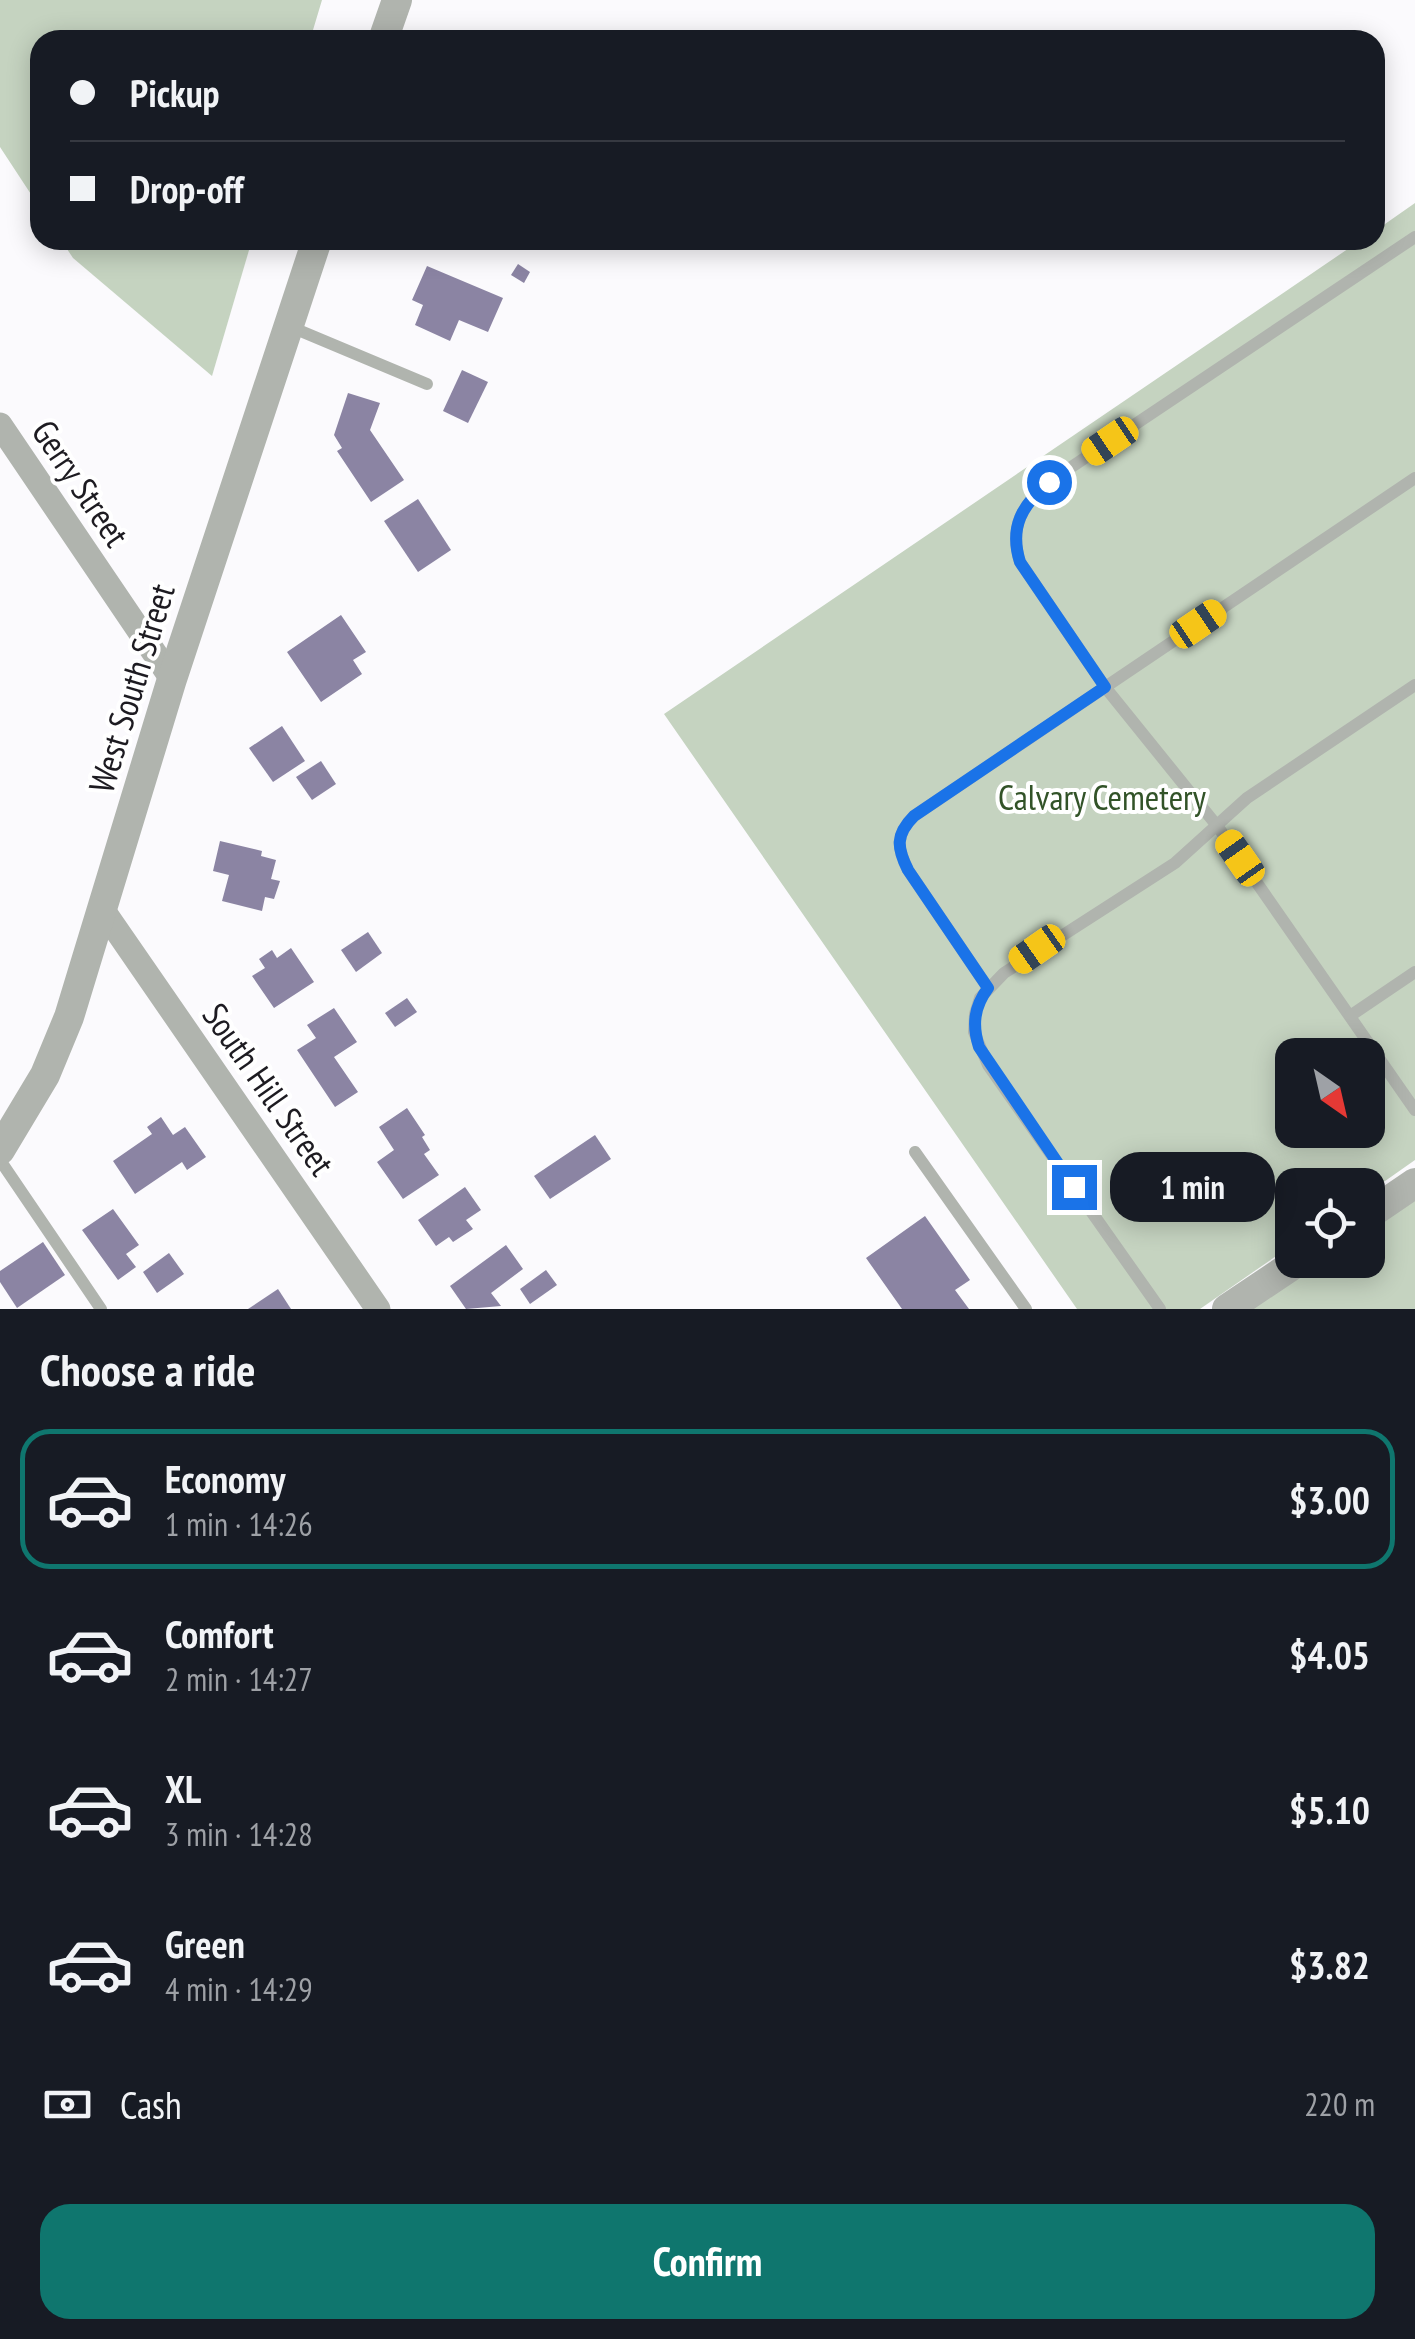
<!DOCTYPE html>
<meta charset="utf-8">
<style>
:root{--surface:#171b24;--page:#20242c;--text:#f1f3f6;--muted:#9ea1a6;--line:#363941;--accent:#0f766e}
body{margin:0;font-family:"PT Sans Narrow",sans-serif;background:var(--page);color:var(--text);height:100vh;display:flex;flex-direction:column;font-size:38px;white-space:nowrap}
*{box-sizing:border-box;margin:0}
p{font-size:32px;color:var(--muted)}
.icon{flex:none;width:55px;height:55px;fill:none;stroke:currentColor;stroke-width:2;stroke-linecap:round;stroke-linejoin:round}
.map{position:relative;height:1309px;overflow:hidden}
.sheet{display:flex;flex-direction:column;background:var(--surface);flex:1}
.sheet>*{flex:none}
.hud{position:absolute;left:30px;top:30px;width:1355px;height:220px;border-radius:30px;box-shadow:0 5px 25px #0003;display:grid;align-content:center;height:220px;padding:0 40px;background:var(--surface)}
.needle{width:65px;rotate:146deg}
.controls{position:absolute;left:1275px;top:1038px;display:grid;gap:20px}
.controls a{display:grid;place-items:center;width:110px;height:110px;border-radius:20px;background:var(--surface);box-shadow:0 5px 25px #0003;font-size:50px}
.end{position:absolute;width:45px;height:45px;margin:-22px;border:12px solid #1a73e8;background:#fff;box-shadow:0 0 0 5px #fff}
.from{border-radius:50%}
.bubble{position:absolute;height:70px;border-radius:30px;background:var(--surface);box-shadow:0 5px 25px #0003;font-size:32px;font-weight:700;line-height:70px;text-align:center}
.car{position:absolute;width:30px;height:60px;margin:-30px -15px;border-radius:12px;box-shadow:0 0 8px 2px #0007;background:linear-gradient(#f5c518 24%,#345 0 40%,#f5c518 0 76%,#345 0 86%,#f5c518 0)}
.hud b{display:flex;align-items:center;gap:35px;height:95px;font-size:38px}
.hud b+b{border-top:2px solid var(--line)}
.hud i{width:25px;height:25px;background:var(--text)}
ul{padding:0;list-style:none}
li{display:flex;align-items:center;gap:30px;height:140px;margin:0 20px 15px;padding:0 20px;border:5px solid transparent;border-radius:30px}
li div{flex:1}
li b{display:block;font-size:38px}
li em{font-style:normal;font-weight:700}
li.active{border-color:var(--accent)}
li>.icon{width:90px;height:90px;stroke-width:1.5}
h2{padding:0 40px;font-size:45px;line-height:120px}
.pay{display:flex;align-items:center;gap:25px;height:110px;padding:0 40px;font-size:38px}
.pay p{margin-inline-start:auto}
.action{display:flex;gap:20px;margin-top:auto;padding:20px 40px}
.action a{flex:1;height:115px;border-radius:30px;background:var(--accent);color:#fff;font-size:40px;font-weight:700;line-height:115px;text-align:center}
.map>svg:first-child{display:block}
.green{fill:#c5d3c0;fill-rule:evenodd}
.building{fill:#8b84a3}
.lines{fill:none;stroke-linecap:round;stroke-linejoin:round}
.service{stroke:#b0b4ae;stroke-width:12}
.minor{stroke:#b0b4ae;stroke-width:25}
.tertiary{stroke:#b0b4ae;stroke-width:30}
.route{stroke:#1a73e8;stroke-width:12}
.labels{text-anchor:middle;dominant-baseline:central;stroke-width:8;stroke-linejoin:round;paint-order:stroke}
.street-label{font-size:35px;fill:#1d1b21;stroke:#fff}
.park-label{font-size:35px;fill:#325328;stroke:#fff}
</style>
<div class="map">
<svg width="1415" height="1309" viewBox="0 0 1415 1309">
<rect width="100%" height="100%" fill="#fbfafd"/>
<g class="green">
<polygon points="0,0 322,0 310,40 40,40 40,208 0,147"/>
<path d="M 1415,203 L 1415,1160 L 1368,1193 L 1368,1185 L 1292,1185 L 1292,1245 L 1200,1309 L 1077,1309 L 664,714 L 1361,240 L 1375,240 L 1375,231 ZM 1292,1055 L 1368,1055 L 1368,1130 L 1292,1130 Z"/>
<polygon points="61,240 252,240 212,376 73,258"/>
<polygon points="1415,1196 1415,1309 1252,1309 1322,1260 1368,1260 1368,1229"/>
</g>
<g class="building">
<polygon points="518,264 530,272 524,283 511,275"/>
<polygon points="427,266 503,298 488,332 459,320 450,341 415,325 423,305 412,300"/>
<polygon points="462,370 488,382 468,423 443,411"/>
<polygon points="348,393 380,403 370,430 404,480 371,502 337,451 342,448 334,435"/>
<polygon points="418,499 451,550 418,572 384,521"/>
<polygon points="341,615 366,652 353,660 362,674 321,702 287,652"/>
<polygon points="282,726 305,761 273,782 249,748"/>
<polygon points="321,761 336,784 312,800 296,777"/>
<polygon points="220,841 262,851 261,856 276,860 271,879 280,881 274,899 265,897 262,911 222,901 229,875 213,871"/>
<polygon points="368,932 382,953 356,972 341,950"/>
<polygon points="291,948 314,982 274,1008 252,976 265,968 259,959 272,950 277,958"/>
<polygon points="407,998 417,1012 395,1027 385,1013"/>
<polygon points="334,1008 357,1042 334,1057 358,1092 335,1107 297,1050 316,1038 307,1025"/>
<polygon points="407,1108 425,1135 422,1137 430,1150 424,1154 439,1175 403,1199 377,1162 394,1150 379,1127"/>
<polygon points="161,1117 173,1135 185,1127 206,1157 187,1170 182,1162 135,1194 113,1161 152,1134 147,1127"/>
<polygon points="595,1135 611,1159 550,1199 534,1176"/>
<polygon points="465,1187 481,1210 466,1220 473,1229 453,1242 449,1237 436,1246 418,1220"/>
<polygon points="113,1209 139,1245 126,1254 136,1267 118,1280 82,1230"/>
<polygon points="925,1216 970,1280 955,1290 969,1309 902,1309 866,1258"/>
<polygon points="43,1242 65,1275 17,1308 0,1282 0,1271"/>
<polygon points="506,1245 523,1269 491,1293 501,1306 466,1309 450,1286"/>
<polygon points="169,1253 184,1274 157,1293 143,1272"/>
<polygon points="546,1270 557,1285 530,1304 520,1289"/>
<polygon points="278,1289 291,1309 248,1309"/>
</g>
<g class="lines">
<g class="service">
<path d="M 1415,237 L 1049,482 C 1022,505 1009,527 1020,562 L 1105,687 L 1218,827 L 1415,1110"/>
<polyline points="291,327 427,384"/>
<path d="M 988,988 L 908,870 C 897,848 895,835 914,816 L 1415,478"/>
<polyline points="1350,1016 1415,972"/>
<polyline points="915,1152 1026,1309"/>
<polyline points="0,1160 101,1309"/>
<polyline points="1160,1309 988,1065 974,1032 975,1014 980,998 1004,973 1175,863 1247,798 1415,685"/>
</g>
<g class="minor">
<polyline points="0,425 172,679"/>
<polyline points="102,909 378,1309"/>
</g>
<g class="tertiary">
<polyline points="383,40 397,0"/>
<polyline points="0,1150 45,1075 69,1017 172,679 317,240"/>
<polyline points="1368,1215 1415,1183"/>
<polyline points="1227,1309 1300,1260"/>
</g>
</g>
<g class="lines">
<path class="route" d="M 1049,482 C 1022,505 1009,527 1020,562 L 1105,687 L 914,816 C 895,835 897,848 908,870 L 988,988 C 974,1007 972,1025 979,1047 L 1074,1187"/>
</g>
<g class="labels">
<g class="street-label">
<text transform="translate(81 483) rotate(56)">Gerry Street</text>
<text transform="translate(131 688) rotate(-73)">West South Street</text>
<text transform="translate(269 1089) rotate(55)">South Hill Street</text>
</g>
<g class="park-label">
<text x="1102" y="797">Calvary Cemetery</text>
</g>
</g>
</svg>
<div class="controls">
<a><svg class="needle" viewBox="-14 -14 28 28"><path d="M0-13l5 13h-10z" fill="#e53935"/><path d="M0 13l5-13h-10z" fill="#9ea1a6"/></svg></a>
<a><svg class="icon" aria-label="locate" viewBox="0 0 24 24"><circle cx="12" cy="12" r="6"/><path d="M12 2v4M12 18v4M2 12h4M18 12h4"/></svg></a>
</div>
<i class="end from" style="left:1049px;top:482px"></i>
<i class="end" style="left:1074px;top:1187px"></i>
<div class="bubble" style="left:1110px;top:1152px;width:165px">1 min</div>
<i class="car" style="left:1110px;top:441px;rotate:236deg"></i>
<i class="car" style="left:1198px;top:624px;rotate:56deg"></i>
<i class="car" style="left:1240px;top:858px;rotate:325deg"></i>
<i class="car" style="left:1037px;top:949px;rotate:235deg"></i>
<div class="hud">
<b><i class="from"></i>Pickup</b>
<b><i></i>Drop-off</b>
</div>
</div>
<section class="sheet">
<h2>Choose a ride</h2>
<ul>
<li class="active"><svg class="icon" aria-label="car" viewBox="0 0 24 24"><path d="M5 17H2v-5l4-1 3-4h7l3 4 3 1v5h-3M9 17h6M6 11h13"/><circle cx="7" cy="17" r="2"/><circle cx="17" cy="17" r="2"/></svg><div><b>Economy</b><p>1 min · 14:26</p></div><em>$3.00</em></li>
<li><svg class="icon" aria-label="car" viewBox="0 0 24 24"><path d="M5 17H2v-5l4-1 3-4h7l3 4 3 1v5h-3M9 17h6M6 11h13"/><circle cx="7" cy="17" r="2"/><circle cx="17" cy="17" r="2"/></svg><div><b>Comfort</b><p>2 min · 14:27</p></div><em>$4.05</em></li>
<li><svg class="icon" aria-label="car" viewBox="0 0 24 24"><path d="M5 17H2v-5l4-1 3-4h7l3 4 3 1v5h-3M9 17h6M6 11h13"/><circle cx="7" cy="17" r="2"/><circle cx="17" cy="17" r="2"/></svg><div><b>XL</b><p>3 min · 14:28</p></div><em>$5.10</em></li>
<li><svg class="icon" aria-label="car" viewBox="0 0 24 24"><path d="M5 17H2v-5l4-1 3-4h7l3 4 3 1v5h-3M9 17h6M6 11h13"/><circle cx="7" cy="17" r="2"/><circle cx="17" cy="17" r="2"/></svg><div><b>Green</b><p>4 min · 14:29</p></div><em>$3.82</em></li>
</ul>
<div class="pay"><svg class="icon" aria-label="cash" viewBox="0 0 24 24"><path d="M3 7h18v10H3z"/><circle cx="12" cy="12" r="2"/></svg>Cash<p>220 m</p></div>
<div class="action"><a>Confirm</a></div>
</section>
